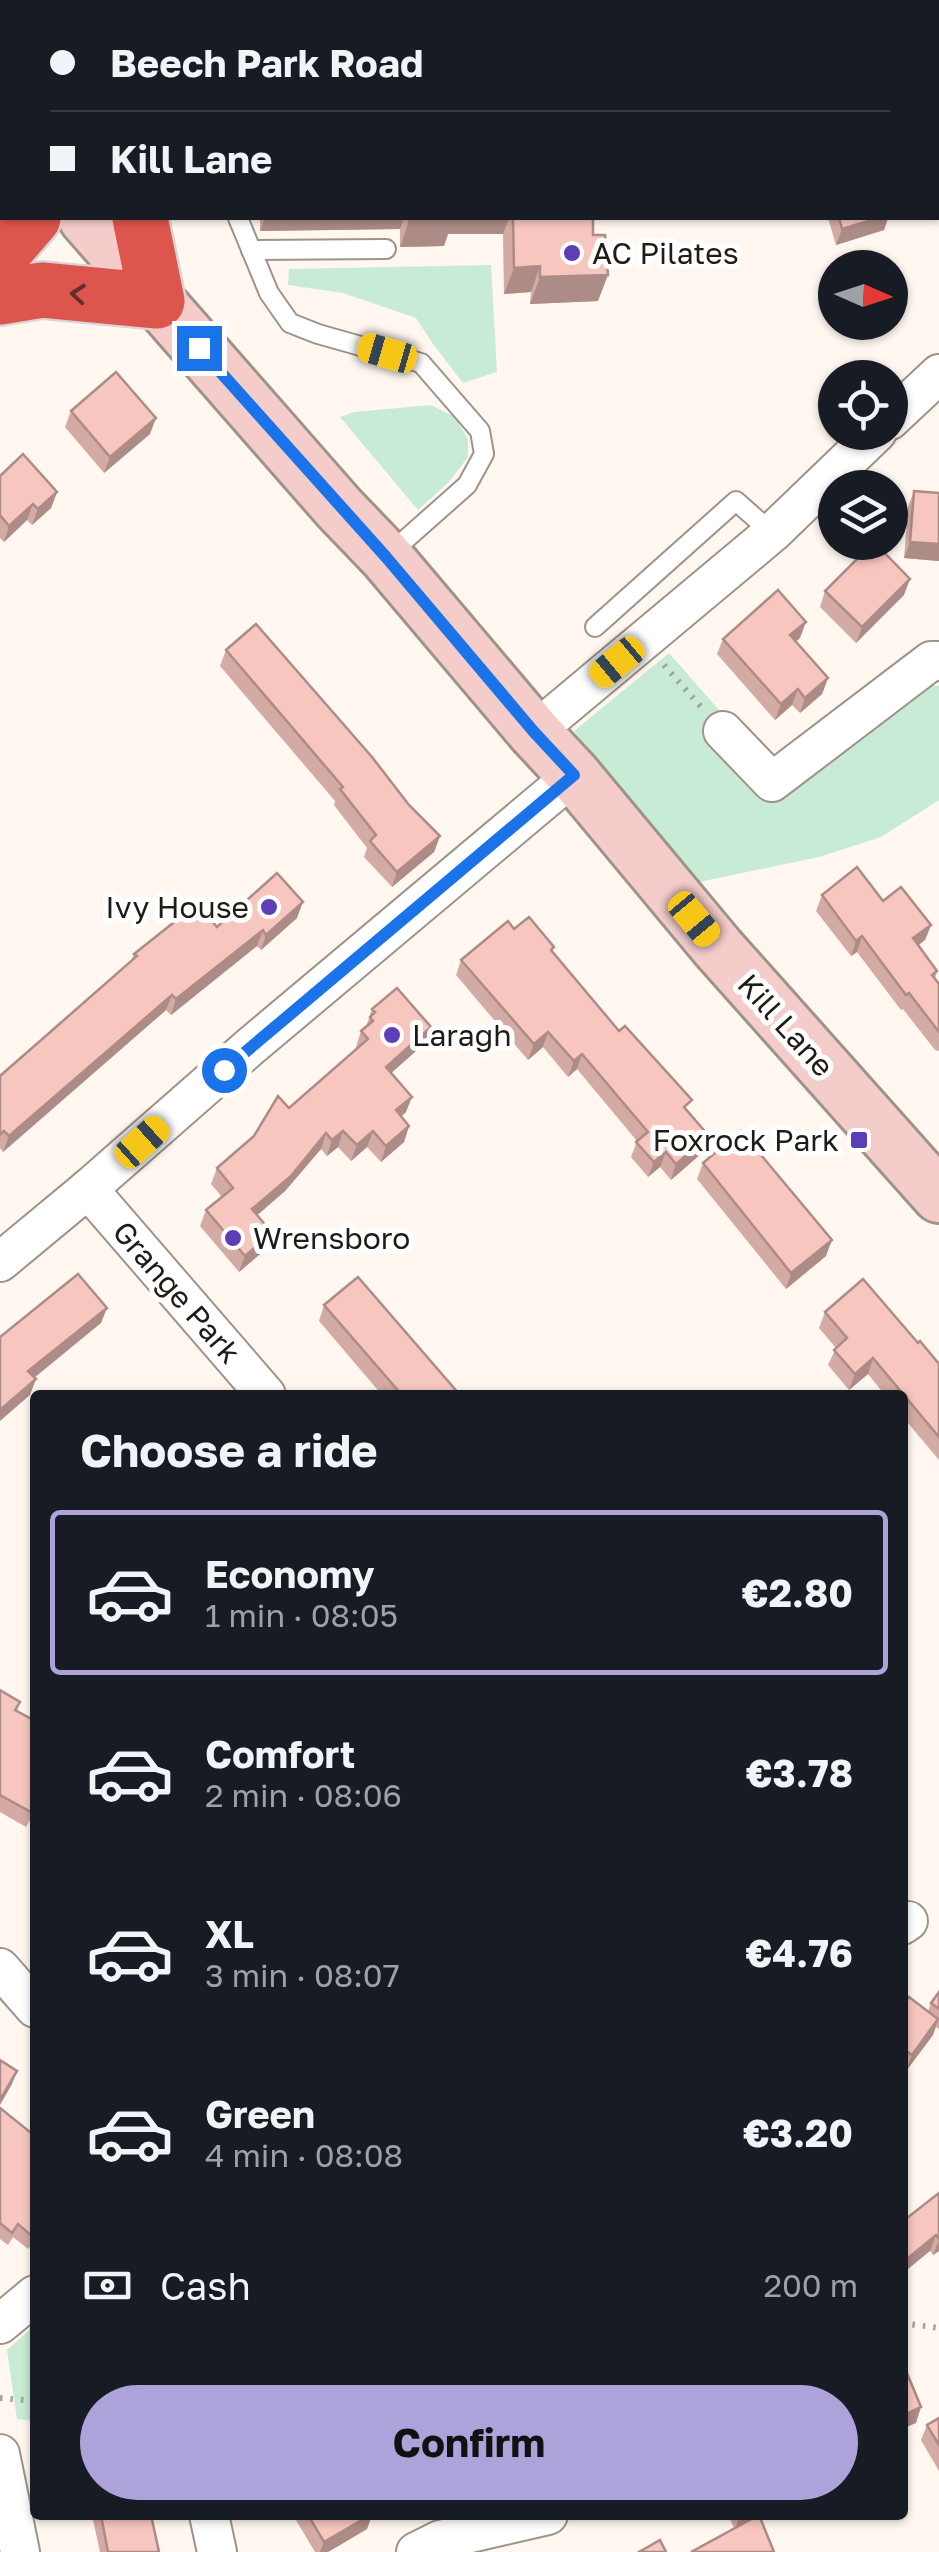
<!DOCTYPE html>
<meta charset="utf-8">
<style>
:root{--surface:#171b24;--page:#20242c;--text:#f1f3f6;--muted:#9ea1a6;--line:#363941;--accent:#aea2da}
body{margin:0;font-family:"Golos Text",sans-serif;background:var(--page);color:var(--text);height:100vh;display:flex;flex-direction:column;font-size:38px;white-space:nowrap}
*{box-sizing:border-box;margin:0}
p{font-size:32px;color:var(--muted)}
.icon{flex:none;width:55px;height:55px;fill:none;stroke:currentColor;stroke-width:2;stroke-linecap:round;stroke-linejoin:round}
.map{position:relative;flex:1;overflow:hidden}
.details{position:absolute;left:30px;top:1390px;width:878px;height:1130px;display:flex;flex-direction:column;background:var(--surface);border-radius:10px;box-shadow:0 2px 8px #0004}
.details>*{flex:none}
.hud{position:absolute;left:0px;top:0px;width:940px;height:220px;box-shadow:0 2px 8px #0004;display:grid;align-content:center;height:220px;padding:0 50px;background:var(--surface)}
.needle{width:65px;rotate:93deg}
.buttons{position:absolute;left:818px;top:250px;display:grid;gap:20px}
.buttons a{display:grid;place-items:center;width:90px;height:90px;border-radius:50%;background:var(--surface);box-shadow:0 2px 8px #0004;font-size:50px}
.end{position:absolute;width:45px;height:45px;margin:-22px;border:12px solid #1a73e8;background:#fff;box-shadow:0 0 0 5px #fff}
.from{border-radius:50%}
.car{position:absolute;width:30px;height:60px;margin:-30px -15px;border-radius:12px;box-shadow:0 0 8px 2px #0007;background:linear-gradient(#f5c518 24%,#345 0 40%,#f5c518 0 76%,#345 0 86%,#f5c518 0)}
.hud b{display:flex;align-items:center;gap:35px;height:95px;font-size:38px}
.hud b+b{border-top:2px solid var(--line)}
.hud i{width:25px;height:25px;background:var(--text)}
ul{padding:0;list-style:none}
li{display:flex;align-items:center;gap:30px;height:165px;margin:0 20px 15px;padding:0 30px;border:5px solid transparent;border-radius:10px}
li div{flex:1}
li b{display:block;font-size:38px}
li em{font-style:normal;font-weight:700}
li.on{border-color:var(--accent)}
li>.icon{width:90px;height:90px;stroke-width:1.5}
h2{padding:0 50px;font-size:45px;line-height:120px}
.pay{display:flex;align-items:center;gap:25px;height:110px;padding:0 50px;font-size:38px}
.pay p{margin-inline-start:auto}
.cta{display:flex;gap:20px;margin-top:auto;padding:20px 50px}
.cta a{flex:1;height:115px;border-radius:60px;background:var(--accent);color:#111;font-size:40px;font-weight:700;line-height:115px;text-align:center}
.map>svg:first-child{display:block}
.green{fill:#c8ebd6}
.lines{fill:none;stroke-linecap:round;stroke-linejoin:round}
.lane-casing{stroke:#9e9388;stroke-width:22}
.street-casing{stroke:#9e9388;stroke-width:42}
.secondary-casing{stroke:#9e9388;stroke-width:58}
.highway-casing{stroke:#d7d6d5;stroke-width:60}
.path{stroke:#a7a19b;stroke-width:6;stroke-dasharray:2.5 8;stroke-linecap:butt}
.lane{stroke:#fff;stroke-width:18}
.street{stroke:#fff;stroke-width:38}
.secondary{stroke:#f4ccca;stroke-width:52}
.highway{stroke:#dc564d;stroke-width:55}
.wall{fill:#d4aaa4}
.shaded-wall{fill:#ad8b86}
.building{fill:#f7c6bf;stroke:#ad8b86;stroke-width:2.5}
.oneway{stroke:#61302a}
.route{stroke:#1a73e8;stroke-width:12}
.poi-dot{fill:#5c3fb7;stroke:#fff;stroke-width:4}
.labels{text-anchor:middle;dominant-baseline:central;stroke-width:10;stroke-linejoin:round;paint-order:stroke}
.poi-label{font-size:30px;fill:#1f1b17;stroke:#fff;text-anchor:start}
.street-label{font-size:30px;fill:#1f1b17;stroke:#fff}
</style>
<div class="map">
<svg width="939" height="2552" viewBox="0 0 939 2552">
<rect width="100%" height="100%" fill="#fff7f0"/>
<g class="green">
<polygon points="491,265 497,372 463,383 433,344 416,318 343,293 288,285 289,269"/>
<polygon points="431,405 455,417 468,439 468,457 449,482 418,510 340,417 354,412"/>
<polygon points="669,653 791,792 930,685 939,686 939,800 881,837 819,857 699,882 574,731"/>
<polygon points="35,2325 35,2421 17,2419 7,2350"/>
</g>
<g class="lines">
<defs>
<g id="lane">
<polyline points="238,218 269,293 290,323 318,334 421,363 480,431 484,454 467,485 388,555"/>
<polyline points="251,250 386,249"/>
<polyline points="595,627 736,501 772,533"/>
</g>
<g id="street">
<polyline points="844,0 846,2"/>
<polyline points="938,144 939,147"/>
<polyline points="890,420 939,374"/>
<polyline points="723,731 772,782 931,661 939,661"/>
<polyline points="534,732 772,533 877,432"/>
<polyline points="88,1189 266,1395"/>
<polyline points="0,1262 88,1189 251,1046 574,775"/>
<polyline points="902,1925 908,1921"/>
<polyline points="0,1968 35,2008"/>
<polyline points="0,2324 35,2295"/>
<polyline points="0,2454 20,2552"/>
<polyline points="209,2515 217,2552"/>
<polyline points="416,2552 440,2540 548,2515"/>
</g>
<polyline id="secondary" points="85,218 339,508 386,557 534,732 574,775 718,948 939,1196"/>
<g id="highway">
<polyline points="100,2 101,0"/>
<polyline points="192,2 193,0"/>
<polyline points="0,130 2,127"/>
<polyline points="0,256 33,218"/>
<polyline points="0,297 42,290 157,301 140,218"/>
</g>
</defs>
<use href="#lane" class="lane-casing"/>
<use href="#street" class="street-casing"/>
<use href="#secondary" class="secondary-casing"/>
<use href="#highway" class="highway-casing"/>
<g class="path">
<polyline points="264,2 266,0"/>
<polyline points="664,665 702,708"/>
<polyline points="902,2323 939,2328"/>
<polyline points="0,2398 35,2401"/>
</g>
<use href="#lane" class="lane"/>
<use href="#street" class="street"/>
<use href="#secondary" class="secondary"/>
<use href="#highway" class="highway"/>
</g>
<g class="wall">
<polygon points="929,0 939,0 939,20 938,18 938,2 928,2"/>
<polygon points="260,218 593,218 598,301 530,304 531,292 504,294 503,234 448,234 444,246 400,247 400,229 260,231"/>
<polygon points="828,218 888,218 884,230 836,245"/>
<polygon points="71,411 150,434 104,473 65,427"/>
<polygon points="0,476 57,492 51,508 32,525 27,520 4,542 0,538"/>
<polygon points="914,491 939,493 939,561 904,558 908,507"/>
<polygon points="825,591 904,595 856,643 820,607"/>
<polygon points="800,638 795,642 828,678 822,694 800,713 792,705 775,720 717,654 723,639"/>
<polygon points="226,650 409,805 440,836 434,852 392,887 364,857 367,848 334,805 335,801 220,666"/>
<polygon points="822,895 883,901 931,925 925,940 918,945 937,971 935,979 939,984 939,1051 935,1050 903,1009 901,1010 857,952 851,956 816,911"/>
<polygon points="297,918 261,950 257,946 171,1015 166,1010 3,1152 0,1148 0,1076 131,961 134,954 217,927"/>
<polygon points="514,929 552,952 709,1136 703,1152 671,1180 660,1167 648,1177 631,1157 637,1141 577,1069 568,1077 543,1047 528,1060 456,975 461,960"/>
<polygon points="372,1009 425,1043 391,1073 406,1112 401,1117 409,1126 404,1142 381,1162 367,1147 351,1161 338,1147 327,1156 321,1149 285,1191 257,1215 266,1249 239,1272 200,1226 206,1210 222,1197 211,1184 217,1168 289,1108 357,1049 356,1047 361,1031 366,1027"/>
<polygon points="703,1163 826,1256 786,1289 697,1179"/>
<polygon points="324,1305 460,1395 382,1395 319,1321"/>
<polygon points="825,1312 918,1343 939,1364 939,1460 902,1416 902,1395 885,1395 868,1374 849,1390 828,1365 836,1348 819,1328"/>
<polygon points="0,1690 20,1702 17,1711 35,1721 35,1811 26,1827 0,1812"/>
<polygon points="939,1992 939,2029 936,2027 933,2035 906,2071 902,2068 902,2006 928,2011 931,2003"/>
<polygon points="0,2108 35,2136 35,2241 28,2249 13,2237 8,2245 0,2239"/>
<polygon points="939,2193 939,2251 933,2255 907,2218"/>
<polygon points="939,2418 939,2471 921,2440 927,2425"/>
<polygon points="92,2515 151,2515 159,2552 100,2552"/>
<polygon points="293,2515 372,2515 367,2529 328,2552 315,2552"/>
<polygon points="728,2515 759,2515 734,2528"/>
</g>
<g class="shaded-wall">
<polygon points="265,218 404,218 400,229 260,231"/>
<polygon points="450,218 509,218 503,234 448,234 444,246 400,247 409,221"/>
<polygon points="878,218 888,218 884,230 836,245 842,229"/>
<polygon points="540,266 531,292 504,294 514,268"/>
<polygon points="608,275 598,301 530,304 540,277"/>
<polygon points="156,418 150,434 104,473 110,457"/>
<polygon points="57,492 51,508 32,525 38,509"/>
<polygon points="33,504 27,520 4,542 9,526"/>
<polygon points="910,542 939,544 939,561 904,558"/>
<polygon points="910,579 904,595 856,643 862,627"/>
<polygon points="806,622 800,638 784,651 790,635"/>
<polygon points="828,678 822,694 800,713 805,698"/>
<polygon points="798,689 792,705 775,720 781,704"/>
<polygon points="440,836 434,852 392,887 397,872"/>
<polygon points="303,902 297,918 261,950 266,935"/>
<polygon points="931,925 925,940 907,954 913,938"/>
<polygon points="263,930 257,946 171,1015 176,999"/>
<polygon points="862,936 857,952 851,956 856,941"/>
<polygon points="172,995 166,1010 3,1152 9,1136"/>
<polygon points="431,1027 425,1043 380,1083 386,1067"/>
<polygon points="548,1032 543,1047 528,1060 534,1044"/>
<polygon points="582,1054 577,1069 568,1077 574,1061"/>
<polygon points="412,1097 406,1112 390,1126 396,1110"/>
<polygon points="409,1126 404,1142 381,1162 386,1146"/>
<polygon points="343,1131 338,1147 327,1156 332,1140"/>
<polygon points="373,1131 367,1147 351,1161 357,1145"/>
<polygon points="326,1133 321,1149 285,1191 246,1225 252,1209"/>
<polygon points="709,1136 703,1152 671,1180 676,1164"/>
<polygon points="666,1152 660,1167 648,1177 654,1162"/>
<polygon points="272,1233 266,1249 239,1272 245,1256"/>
<polygon points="832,1240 826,1256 786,1289 791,1273"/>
<polygon points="107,1308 101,1323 23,1387 28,1371"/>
<polygon points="873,1358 868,1374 849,1390 855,1374"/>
<polygon points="36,1379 30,1395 0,1421 0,1410"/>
<polygon points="938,2019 933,2035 906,2071 912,2055"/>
<polygon points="17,2071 12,2084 0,2105 0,2100"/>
<polygon points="936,2235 930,2251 902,2274 902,2263"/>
<polygon points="939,2240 939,2251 933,2255"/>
<polygon points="921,2407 916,2423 902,2429 902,2416"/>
<polygon points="370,2515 372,2515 367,2529 328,2552 320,2552 324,2542"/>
<polygon points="740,2515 759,2515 735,2529"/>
</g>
<g class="building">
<polygon points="697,0 749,0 750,2 697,2"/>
<polygon points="409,218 453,218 453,219 409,221"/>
<polygon points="513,218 593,218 593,235 605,235 608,275 540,277 540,266 514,268"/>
<polygon points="839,218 878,218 842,229"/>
<polygon points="116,372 156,418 110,457 71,411"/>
<polygon points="23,454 57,492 38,509 33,504 9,526 0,515 0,476"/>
<polygon points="914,491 939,493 939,544 910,542"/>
<polygon points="874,542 910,579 862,627 825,591"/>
<polygon points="778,590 806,622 790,635 828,678 805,698 798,689 781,704 723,639"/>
<polygon points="256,624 372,757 409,805 440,836 397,872 370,841 376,835 340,789 343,787 226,650"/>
<polygon points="857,867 883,901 901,887 931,925 913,938 937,971 932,975 939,984 939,1032 909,993 906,995 862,936 856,941 822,895"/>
<polygon points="277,873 303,902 266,935 263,930 176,999 172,995 9,1136 4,1131 0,1135 0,1076 137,956 134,954 197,904 217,927"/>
<polygon points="529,917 554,947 551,950 619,1031 625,1026 692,1100 684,1107 709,1136 676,1164 666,1152 654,1162 636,1142 648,1132 582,1054 574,1061 548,1032 534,1044 461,960 508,921 514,929"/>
<polygon points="397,988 431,1027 386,1067 412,1097 396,1110 409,1126 386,1146 373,1131 357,1145 343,1131 332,1140 326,1133 291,1176 252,1209 272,1233 245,1256 206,1210 233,1188 217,1168 254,1136 278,1096 289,1108 368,1039 361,1031 373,1021 370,1017 375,1012 372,1009"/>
<polygon points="741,1131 832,1240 791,1273 703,1163"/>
<polygon points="78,1274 107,1308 28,1371 36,1379 0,1410 0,1337"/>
<polygon points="358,1277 460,1395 402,1395 324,1305"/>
<polygon points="863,1279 918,1343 920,1341 939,1364 939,1437 873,1358 855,1374 834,1350 847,1338 825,1312"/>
<polygon points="0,1690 20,1702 15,1710 35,1721 35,1805 31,1812 0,1795"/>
<polygon points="939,1992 939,2009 931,2003"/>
<polygon points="909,1997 938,2019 912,2055 902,2048 902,2006"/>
<polygon points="0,2060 17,2071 0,2100"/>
<polygon points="0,2108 35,2136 35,2234 33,2237 18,2224 12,2233 0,2223"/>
<polygon points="939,2193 939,2239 936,2235 902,2263 902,2215 904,2214 907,2218"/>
<polygon points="904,2366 921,2407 902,2416 902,2367"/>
<polygon points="939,2418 939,2445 927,2425"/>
<polygon points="101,2515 151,2515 159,2552 108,2552"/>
<polygon points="308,2515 370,2515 324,2542"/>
<polygon points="759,2515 774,2552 691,2552"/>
<polygon points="660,2540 666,2552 639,2552"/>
</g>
<defs><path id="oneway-chevron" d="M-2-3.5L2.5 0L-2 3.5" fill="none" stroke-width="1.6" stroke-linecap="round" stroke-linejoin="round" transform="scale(2.5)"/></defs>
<use class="oneway" href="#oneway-chevron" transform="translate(78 294) rotate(-175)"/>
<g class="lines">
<polyline class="route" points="199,348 386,557 534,732 574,775 224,1070"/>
</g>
<g class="poi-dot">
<circle cx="572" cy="253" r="10"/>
<circle cx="269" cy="907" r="10"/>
<circle cx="392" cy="1035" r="10"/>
<rect x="849" y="1130" width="20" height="20" rx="5"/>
<circle cx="233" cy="1238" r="10"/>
</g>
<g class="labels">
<g class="poi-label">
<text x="592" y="253">AC Pilates</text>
<text x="249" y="907" text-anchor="end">Ivy House</text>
<text x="412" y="1035">Laragh</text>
<text x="839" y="1140" text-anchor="end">Foxrock Park</text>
<text x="253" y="1238">Wrensboro</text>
</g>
<g class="street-label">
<text transform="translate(786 1025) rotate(48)">Kill Lane</text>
<text transform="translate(177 1292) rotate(49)">Grange Park</text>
</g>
</g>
</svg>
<div class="buttons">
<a><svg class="needle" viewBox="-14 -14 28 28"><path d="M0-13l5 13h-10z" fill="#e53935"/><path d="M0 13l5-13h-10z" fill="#9ea1a6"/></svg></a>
<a><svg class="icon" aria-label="locate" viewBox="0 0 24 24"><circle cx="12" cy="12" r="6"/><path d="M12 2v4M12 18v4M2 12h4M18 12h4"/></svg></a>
<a><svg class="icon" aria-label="layers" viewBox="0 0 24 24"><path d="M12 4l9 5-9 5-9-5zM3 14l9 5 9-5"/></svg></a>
</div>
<i class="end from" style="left:224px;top:1070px"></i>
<i class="end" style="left:199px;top:348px"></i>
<i class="car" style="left:387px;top:353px;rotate:286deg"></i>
<i class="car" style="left:617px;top:662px;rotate:230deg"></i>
<i class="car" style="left:694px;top:919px;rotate:140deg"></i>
<i class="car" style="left:142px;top:1142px;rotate:48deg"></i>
<div class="hud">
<b><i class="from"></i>Beech Park Road</b>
<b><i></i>Kill Lane</b>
</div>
<section class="details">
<h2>Choose a ride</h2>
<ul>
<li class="on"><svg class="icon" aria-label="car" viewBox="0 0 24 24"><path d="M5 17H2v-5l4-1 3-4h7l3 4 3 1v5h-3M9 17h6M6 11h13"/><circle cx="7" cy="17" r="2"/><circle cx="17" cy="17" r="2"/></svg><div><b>Economy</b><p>1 min · 08:05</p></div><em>€2.80</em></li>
<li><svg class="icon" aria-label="car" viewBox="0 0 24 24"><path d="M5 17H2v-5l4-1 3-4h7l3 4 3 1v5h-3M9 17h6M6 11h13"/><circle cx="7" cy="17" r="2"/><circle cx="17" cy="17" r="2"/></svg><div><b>Comfort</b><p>2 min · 08:06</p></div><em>€3.78</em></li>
<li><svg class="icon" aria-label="car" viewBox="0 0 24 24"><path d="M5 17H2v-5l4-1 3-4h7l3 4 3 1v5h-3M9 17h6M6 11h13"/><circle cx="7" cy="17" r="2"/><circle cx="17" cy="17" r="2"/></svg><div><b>XL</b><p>3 min · 08:07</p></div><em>€4.76</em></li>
<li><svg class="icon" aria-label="car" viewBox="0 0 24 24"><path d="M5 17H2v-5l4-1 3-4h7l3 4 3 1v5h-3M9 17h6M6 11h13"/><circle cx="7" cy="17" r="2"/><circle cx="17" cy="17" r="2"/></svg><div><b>Green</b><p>4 min · 08:08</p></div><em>€3.20</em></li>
</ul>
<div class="pay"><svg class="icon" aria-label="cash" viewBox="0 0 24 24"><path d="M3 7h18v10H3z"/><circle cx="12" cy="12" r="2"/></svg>Cash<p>200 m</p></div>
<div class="cta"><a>Confirm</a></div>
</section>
</div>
